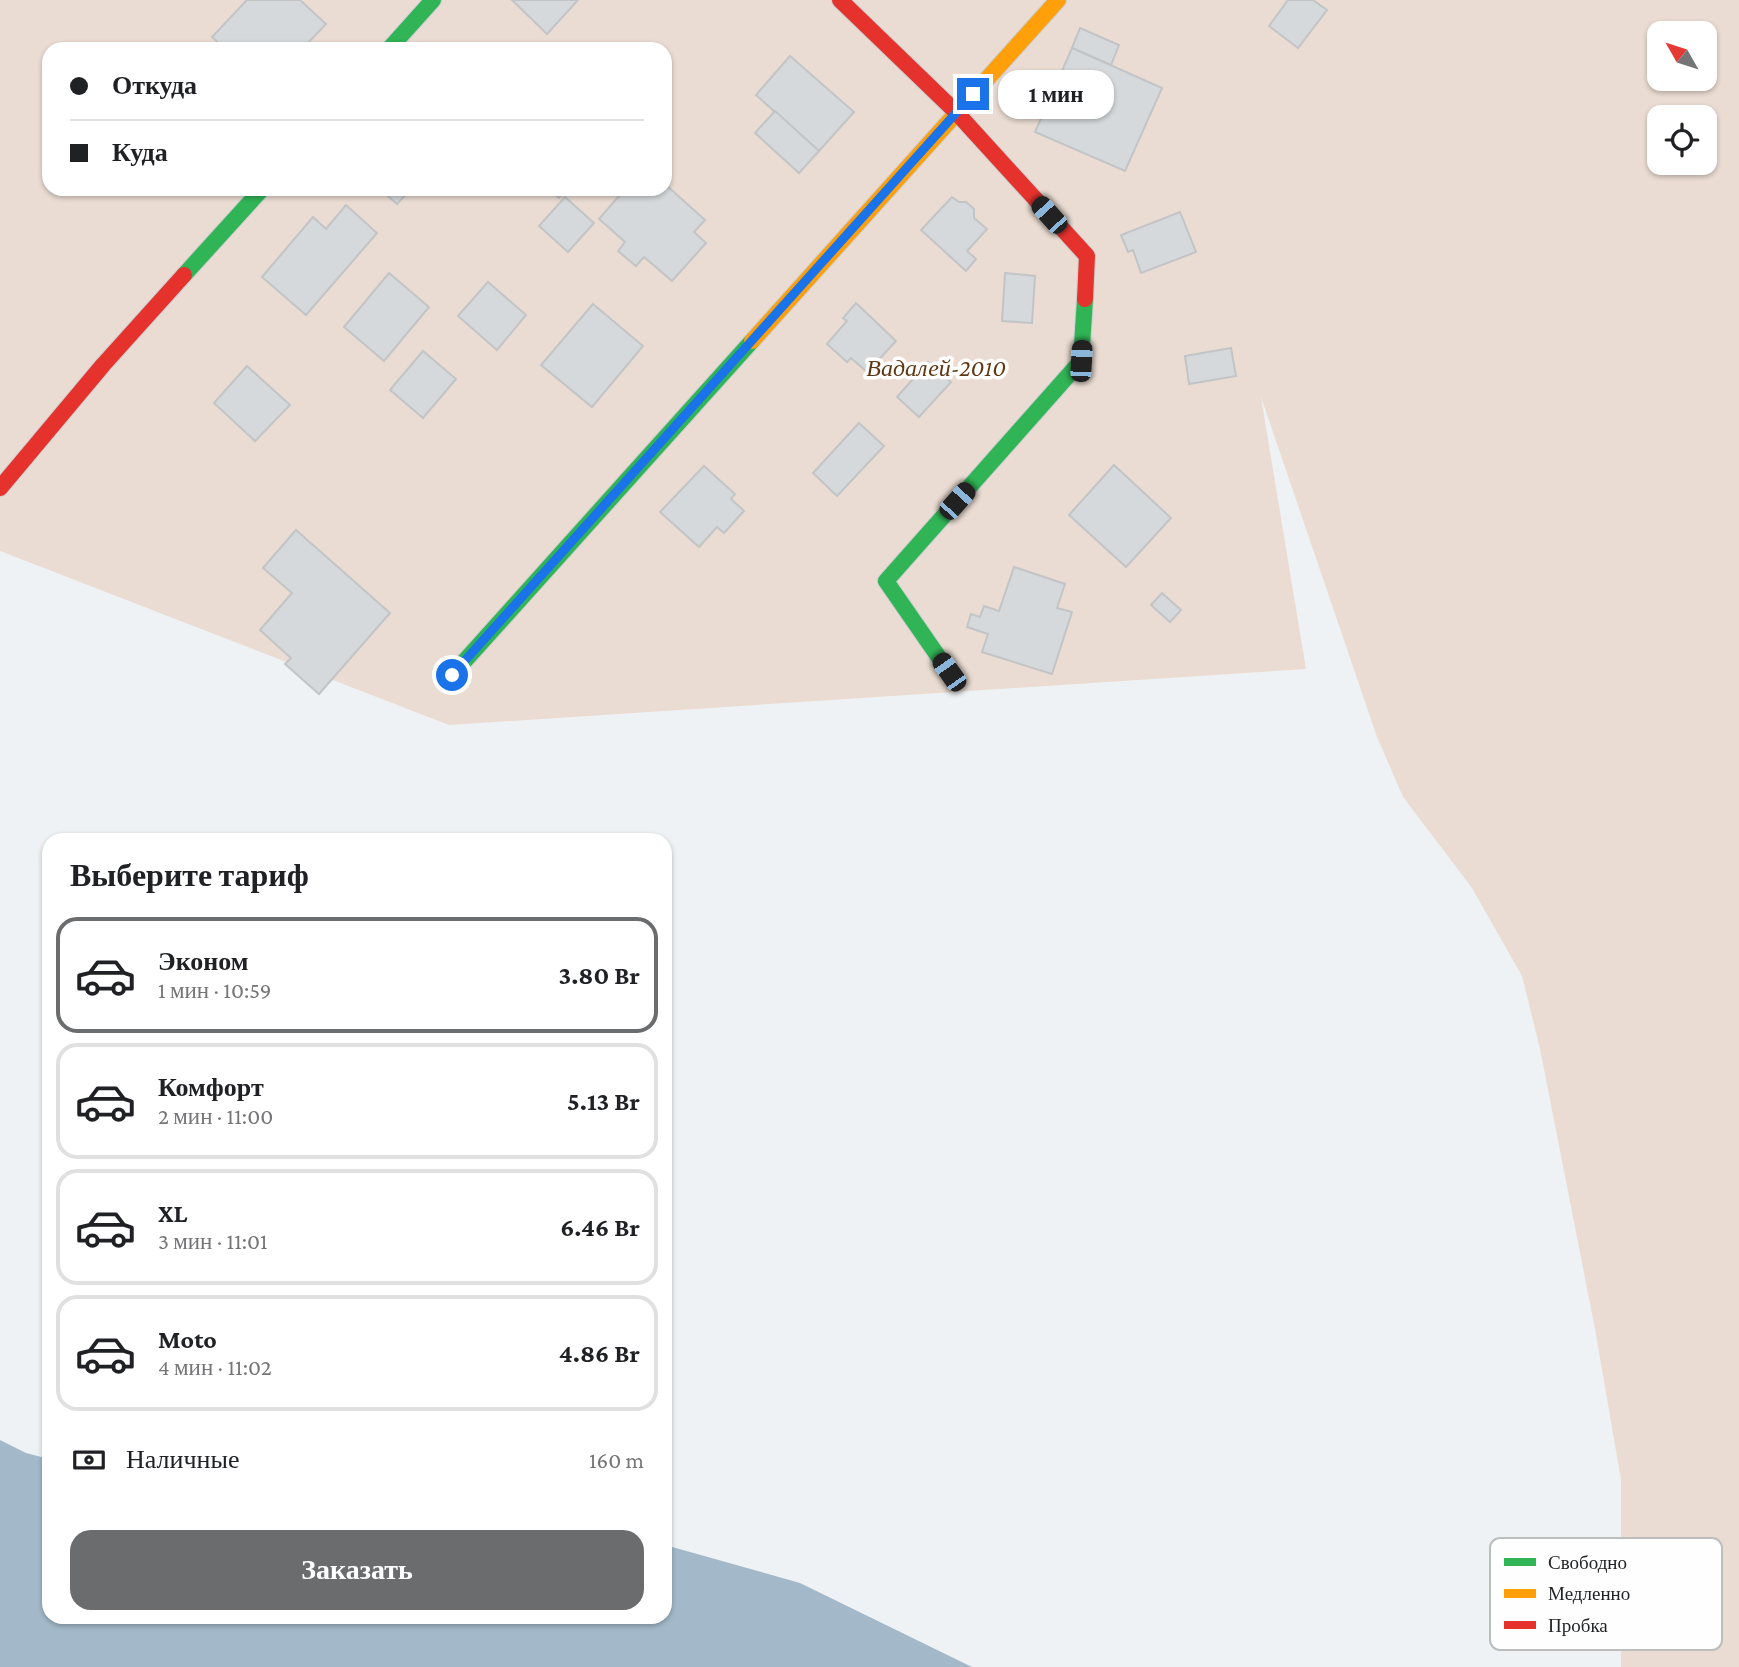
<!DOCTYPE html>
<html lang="ru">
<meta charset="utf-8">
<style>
:root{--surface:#fff;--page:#f2f2f2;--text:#202124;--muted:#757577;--line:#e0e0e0;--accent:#6a6c6e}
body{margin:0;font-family:"Crimson Pro",serif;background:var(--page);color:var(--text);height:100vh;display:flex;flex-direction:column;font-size:26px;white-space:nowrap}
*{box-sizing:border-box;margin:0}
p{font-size:23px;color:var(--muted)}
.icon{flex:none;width:38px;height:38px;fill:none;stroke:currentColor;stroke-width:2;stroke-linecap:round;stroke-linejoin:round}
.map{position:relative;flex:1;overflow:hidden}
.drawer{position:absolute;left:42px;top:833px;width:630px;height:791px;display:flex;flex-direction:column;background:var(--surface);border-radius:21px;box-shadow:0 2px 5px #0004}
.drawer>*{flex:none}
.guide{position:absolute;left:42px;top:42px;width:630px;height:154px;border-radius:21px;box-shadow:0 2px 5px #0004;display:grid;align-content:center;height:154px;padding:0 28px;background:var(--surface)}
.needle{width:46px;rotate:309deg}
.controls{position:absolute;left:1647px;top:21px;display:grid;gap:14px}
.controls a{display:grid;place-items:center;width:70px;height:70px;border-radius:14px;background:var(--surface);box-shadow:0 2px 5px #0004;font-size:35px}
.end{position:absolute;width:32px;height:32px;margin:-16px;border:9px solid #1a73e8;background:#fff;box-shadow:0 0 0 4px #fff}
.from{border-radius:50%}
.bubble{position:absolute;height:49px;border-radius:21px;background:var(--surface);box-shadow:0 2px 5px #0004;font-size:23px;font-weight:700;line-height:49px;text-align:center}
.car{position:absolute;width:21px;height:42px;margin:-21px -10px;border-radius:9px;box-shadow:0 0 5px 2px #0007;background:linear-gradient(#222 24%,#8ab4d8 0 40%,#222 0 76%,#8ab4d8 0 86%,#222 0)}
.guide b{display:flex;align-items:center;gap:24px;height:66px;font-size:26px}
.guide b+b{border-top:2px solid var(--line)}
.guide i{width:18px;height:18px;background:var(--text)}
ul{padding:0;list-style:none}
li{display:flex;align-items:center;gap:21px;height:116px;margin:0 14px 10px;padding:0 14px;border:4px solid var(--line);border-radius:21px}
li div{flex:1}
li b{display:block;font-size:26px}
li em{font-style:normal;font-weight:700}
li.on{border-color:var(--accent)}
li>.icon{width:63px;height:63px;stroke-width:1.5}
h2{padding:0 28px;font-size:32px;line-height:84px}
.pay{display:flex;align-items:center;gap:18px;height:77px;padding:0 28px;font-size:26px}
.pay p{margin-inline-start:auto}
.button{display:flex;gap:14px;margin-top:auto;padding:14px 28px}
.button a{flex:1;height:80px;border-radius:21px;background:var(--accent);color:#fff;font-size:28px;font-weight:700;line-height:80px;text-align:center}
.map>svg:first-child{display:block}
.green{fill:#eadcd2;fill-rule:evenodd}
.water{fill:#a3b9c9}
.building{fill:#d6d9db;stroke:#c2c4c6;stroke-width:2}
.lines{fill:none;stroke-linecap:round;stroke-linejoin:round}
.fast-casing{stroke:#cbcdcf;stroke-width:18}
.slow-casing{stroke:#cbcdcf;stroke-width:18}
.jam-casing{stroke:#cbcdcf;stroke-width:18}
.fast{stroke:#30b455;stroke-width:16}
.slow{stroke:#ff9f0a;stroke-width:16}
.jam{stroke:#e5322d;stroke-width:16}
.route{stroke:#1a73e8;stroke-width:9}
.labels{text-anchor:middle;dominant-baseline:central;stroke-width:7;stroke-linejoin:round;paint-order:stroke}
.park-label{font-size:24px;font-style:italic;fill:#5f3713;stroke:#fefefe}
.key{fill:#fefefe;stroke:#bcbdbd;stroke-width:2}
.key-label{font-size:19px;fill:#222426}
</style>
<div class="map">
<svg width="1739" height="1667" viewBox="0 0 1739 1667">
<rect width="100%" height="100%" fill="#eff2f4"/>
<path class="green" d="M 0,0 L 1739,0 L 1739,1667 L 1621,1667 L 1621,1480 L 1595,1329 L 1540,1049 L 1522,976 L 1472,888 L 1403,797 L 1377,737 L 1261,397 L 1306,669 L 449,725 L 0,551 ZM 1659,33 L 1704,33 L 1704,79 L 1659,79 ZM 49,49 L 665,49 L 665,189 L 49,189 ZM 1659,117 L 1704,117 L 1704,163 L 1659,163 Z"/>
<polygon class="water" points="0,1440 26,1453 49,1459 49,1617 665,1617 665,1545 800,1583 972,1667 0,1667"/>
<g class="building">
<polygon points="247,0 300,0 326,24 302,49 225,49 212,37"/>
<polygon points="512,0 578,0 547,34"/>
<polygon points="1288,0 1313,0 1327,10 1298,48 1269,26"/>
<polygon points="1080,28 1119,45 1111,65 1072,48"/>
<polygon points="1072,48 1162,88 1125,171 1035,132"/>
<polygon points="790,56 854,112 819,151 756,95"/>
<polygon points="775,111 819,151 799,173 755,133"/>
<polygon points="665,184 705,220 694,232 706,243 672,281 644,257 636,266 618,251 625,242 599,219 625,189 665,189"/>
<polygon points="380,189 411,189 397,204"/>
<polygon points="549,189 567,189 559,198"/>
<polygon points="565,197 594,223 568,252 539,226"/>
<polygon points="952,197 959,202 966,202 974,209 974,218 987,229 967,251 976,259 966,271 921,230"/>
<polygon points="346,205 377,233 306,315 262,277 313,217 326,229"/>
<polygon points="1180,212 1196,252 1141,273 1133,250 1128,252 1121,235"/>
<polygon points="389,273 429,307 384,361 344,327"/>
<polygon points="1005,273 1035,276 1032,323 1002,321"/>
<polygon points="488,282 526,315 497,350 458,316"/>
<polygon points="856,303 896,341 867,372 851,358 847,362 827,344 847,321 843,318"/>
<polygon points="593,304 643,346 592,407 541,365"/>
<polygon points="1231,348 1236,376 1189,384 1185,356"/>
<polygon points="423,351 456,379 423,418 390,390"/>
<polygon points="928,362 951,382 919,417 897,397"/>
<polygon points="247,366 290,405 255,441 214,403"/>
<polygon points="859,423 884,446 837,496 813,473"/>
<polygon points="1114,465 1171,518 1126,567 1069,515"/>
<polygon points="704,466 735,494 731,499 744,511 724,533 717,527 699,547 660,512"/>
<polygon points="296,530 390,613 319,694 285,664 291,658 260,630 292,593 263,568"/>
<polygon points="1014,567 1065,584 1057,608 1072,612 1052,674 982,652 988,634 967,627 971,614 980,617 984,606 999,611"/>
<polygon points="1162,593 1181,610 1170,622 1151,605"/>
</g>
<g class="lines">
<defs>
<g id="fast">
<polyline points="389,49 433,0"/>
<polyline points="184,275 262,189"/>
<polyline points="949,672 886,581 1081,361 1085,299"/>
<polyline points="452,675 752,341"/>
</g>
<polyline id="slow" points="752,341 1058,0"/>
<g id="jam">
<polyline points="840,0 956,112 1087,256 1085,299"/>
<polyline points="0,488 103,365 184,275"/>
</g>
</defs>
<use href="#fast" class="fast-casing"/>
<use href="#slow" class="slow-casing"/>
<use href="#jam" class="jam-casing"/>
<use href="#fast" class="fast"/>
<use href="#slow" class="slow"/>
<use href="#jam" class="jam"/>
</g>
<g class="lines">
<polyline class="route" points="452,675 973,94"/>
</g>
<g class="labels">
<g class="park-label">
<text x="936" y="367">Вадалей-2010</text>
</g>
</g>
<rect x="1490" y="1538" width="232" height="112" rx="10" class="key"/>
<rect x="1504" y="1558" width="32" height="8" fill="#30b455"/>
<rect x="1504" y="1589" width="32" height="9" fill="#ff9f0a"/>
<rect x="1504" y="1621" width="32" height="8" fill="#e5322d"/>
<g class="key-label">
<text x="1548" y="1569">Свободно</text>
<text x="1548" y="1600">Медленно</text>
<text x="1548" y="1632">Пробка</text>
</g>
</svg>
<div class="controls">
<a><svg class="needle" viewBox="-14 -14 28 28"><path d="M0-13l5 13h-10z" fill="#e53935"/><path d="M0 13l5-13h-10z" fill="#757577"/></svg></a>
<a><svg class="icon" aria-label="locate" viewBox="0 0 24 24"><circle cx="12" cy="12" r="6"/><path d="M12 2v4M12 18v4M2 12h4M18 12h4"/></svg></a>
</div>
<i class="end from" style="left:452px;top:675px"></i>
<i class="end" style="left:973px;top:94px"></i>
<div class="bubble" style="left:998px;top:70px;width:116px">1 мин</div>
<i class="car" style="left:1049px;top:215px;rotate:318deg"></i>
<i class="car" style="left:1081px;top:361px;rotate:3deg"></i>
<i class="car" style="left:957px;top:501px;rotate:42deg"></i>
<i class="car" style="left:949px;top:672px;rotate:325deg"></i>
<div class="guide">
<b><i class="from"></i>Откуда</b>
<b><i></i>Куда</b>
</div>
<section class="drawer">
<h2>Выберите тариф</h2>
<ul>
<li class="on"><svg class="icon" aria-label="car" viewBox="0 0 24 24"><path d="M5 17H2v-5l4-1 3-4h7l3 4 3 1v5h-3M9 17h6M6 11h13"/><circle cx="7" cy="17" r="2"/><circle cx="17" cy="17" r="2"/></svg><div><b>Эконом</b><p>1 мин · 10:59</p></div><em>3.80 Br</em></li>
<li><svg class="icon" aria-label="car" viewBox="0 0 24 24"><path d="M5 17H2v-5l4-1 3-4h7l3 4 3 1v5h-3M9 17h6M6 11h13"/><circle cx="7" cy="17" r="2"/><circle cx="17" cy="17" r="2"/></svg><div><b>Комфорт</b><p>2 мин · 11:00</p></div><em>5.13 Br</em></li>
<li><svg class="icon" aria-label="car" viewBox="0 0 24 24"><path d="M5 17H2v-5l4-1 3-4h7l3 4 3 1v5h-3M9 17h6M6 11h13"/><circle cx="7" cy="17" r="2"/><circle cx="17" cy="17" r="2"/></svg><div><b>XL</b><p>3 мин · 11:01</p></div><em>6.46 Br</em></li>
<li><svg class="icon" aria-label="car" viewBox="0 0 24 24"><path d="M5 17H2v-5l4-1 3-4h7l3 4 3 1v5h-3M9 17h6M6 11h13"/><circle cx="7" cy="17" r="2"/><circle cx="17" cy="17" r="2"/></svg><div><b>Moto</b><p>4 мин · 11:02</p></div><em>4.86 Br</em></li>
</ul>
<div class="pay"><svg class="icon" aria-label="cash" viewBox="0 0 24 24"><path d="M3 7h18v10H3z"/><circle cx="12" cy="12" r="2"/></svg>Наличные<p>160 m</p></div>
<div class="button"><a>Заказать</a></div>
</section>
</div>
